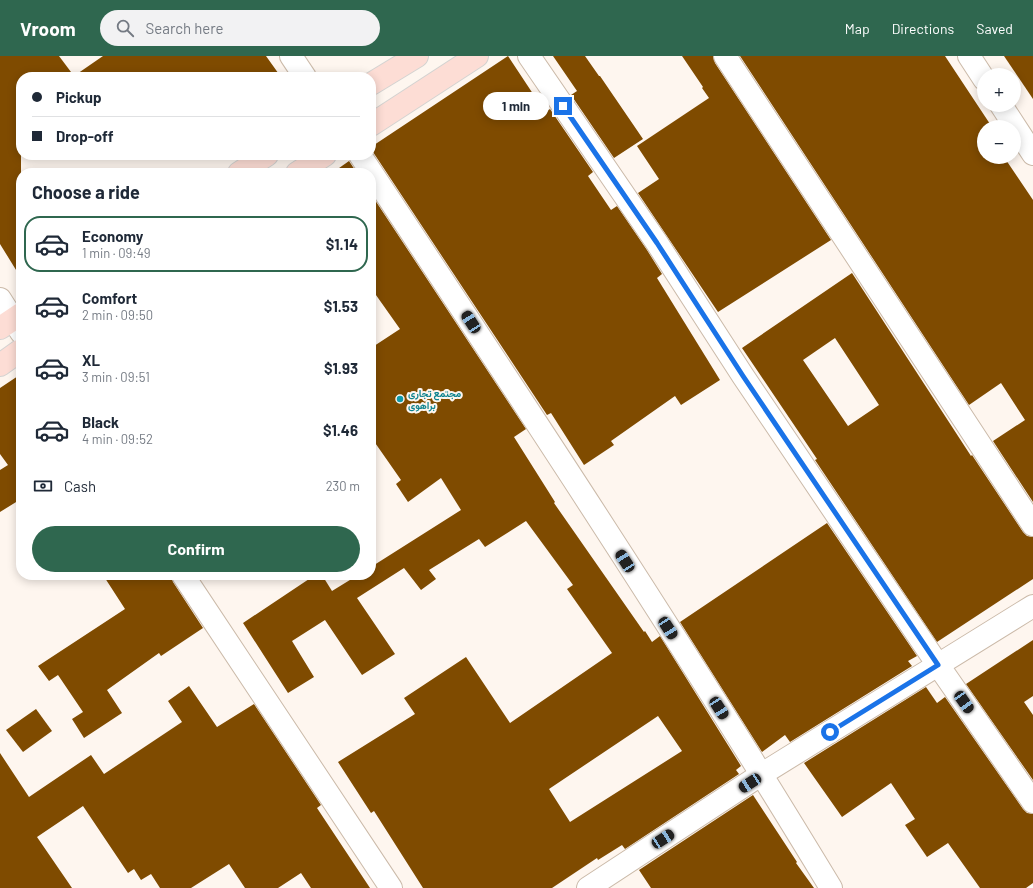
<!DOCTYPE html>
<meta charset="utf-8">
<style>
:root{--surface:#fff;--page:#f2f2f3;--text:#1f2937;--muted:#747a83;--line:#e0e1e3;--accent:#2f674f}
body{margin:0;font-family:Barlow,Vazirmatn,sans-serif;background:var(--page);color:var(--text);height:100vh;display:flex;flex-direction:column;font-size:15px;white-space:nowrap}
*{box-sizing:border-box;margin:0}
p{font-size:13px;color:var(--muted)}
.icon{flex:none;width:22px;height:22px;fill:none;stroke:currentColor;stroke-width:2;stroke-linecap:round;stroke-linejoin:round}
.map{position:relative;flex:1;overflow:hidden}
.panel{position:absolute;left:16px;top:112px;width:360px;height:412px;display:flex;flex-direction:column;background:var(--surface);border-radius:16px;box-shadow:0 2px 10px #0003}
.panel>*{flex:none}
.banner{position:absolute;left:16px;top:16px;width:360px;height:88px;border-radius:16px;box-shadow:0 2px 10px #0003;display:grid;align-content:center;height:88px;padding:0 16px;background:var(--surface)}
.tools{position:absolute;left:977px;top:12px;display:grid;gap:8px}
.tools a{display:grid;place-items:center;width:44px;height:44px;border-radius:50%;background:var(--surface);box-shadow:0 2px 10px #0003;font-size:20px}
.end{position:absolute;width:18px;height:18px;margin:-9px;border:5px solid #1a73e8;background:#fff;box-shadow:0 0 0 2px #fff}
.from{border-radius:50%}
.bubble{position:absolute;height:28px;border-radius:14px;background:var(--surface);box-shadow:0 2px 10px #0003;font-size:13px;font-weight:700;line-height:28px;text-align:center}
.car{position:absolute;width:12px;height:24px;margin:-12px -6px;border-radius:5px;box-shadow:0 0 3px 1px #0007;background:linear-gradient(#222 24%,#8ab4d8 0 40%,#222 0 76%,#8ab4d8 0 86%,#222 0)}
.banner b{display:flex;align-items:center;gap:14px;height:38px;font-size:15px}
.banner b+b{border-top:1px solid var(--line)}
.banner i{width:10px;height:10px;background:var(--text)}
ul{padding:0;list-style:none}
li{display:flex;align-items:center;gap:12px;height:56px;margin:0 8px 6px;padding:0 8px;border:2px solid transparent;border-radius:16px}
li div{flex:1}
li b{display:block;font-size:15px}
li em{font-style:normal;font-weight:700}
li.active{border-color:var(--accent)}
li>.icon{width:36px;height:36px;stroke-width:1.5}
h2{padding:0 16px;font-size:18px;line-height:48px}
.pay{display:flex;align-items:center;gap:10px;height:44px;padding:0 16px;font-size:15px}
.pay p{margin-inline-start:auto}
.action{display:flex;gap:8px;margin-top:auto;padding:8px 16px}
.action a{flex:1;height:46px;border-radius:24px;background:var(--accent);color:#fff;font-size:16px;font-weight:700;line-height:46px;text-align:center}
header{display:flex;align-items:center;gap:24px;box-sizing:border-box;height:56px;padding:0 20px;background:var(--accent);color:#fff}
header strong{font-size:19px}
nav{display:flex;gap:22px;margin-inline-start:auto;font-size:14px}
.search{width:280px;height:36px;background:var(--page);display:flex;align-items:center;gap:10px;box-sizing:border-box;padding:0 14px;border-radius:22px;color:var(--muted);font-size:15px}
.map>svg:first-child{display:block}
.building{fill:#7f4b00;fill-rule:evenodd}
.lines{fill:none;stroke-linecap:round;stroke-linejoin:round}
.minor-casing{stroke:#cbbaa9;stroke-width:24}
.major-casing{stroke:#d4d3d1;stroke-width:24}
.minor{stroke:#fff;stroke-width:22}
.major{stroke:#fdddd5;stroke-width:22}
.route{stroke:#1a73e8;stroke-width:5}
.culture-dot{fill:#0f9aa8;stroke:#fef6ef;stroke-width:1.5}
.labels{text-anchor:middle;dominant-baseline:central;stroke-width:4;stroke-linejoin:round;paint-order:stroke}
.culture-label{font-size:10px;font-weight:bold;fill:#0d838f;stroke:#fef6ef;text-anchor:start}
</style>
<header>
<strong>Vroom</strong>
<div class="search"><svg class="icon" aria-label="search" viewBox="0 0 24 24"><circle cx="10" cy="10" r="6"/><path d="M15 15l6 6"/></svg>Search here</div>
<nav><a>Map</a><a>Directions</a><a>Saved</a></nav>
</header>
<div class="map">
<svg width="1033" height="832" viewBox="0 0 1033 832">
<rect width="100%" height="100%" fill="#fef6ef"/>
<g class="building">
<polygon points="0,0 59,0 74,20 103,0 266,0 281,21 21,21 21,222 0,188"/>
<polygon points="508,0 545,56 550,53 593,116 588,120 611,154 617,150 647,194 662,218 657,222 720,324 681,349 675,340 611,385 614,389 584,409 551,357 547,359 371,93 371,91"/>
<polygon points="553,0 585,0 599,20 600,20 643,83 614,102 571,39 577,35"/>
<polygon points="682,0 713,0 715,7 831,184 718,256 638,137 659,123 637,90 709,42 702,32 703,31"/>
<polygon points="740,0 945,0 992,71 984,71 984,101 1004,101 1033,144 1033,446 993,385 1025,364 1001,327 969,349"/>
<polygon points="1004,0 1033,0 1033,43"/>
<polygon points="349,105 357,117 332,117"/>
<path d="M 371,138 L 526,373 L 514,381 L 555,446 L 554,447 L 644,576 L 645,575 L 652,586 L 660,580 L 741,710 L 736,714 L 739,718 L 625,793 L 622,789 L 598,804 L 597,802 L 552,832 L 423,832 L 374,755 L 371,757 L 338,706 L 415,658 L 404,642 L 466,601 L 510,667 L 612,597 L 567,533 L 573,529 L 526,465 L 485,491 L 479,483 L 429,514 L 436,523 L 421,534 L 404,512 L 357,542 L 395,598 L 362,619 L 325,564 L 292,585 L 314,621 L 288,637 L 243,567 L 315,519 L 322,519 L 332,535 L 358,519 L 371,519 L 371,511 L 461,454 L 441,422 L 408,446 L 396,428 L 401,424 L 371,381 L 371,292 L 400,273 L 371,232 ZM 658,660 L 682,695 L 570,766 L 549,733 Z"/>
<path d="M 852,217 L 971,400 L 972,399 L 1023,476 L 1027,480 L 1033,481 L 1033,523 L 937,586 L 815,404 L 817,403 L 742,292 ZM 835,282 L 879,349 L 848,370 L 803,304 Z"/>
<polygon points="21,318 21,443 0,456 0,414 8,409 0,398 0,332"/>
<polygon points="827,467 917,600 908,605 912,610 790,686 785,679 762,696 680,566"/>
<polygon points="103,519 171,519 173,526 203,572 161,600 159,597 107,634 122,657 84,682 72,663 83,656 58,619 49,625 38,610 125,553"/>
<polygon points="1033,584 1033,640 1024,646 1033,659 1033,724 966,628"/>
<polygon points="189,630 217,671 254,648 321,749 317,752 370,832 311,832 301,817 278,832 245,832 229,808 191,832 160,832 151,818 141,824 134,813 128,817 83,750 37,781 72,832 0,832 0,697 29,741 91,699 104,718 182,666 168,645"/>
<polygon points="926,631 937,647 945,641 1023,753 1027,757 1033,758 1033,827 1026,832 980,832 948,787 927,801 905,769 915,763 891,727 842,761 804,707"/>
<polygon points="36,653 52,675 23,696 6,674"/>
<polygon points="753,739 797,806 796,807 814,832 651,832 639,814"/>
</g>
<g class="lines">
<defs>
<g id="minor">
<polyline points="291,0 305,21"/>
<polyline points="529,0 657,187 743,320 938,609 1033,746"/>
<polyline points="725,0 1033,469"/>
<polyline points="969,0 984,23"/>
<polyline points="1001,49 1033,98"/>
<path d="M 360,99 C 520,341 681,584 831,832"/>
<polyline points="0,243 21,276"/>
<polyline points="183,519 391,832"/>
<polyline points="588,832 762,718 1033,550"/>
</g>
<g id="major">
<polyline points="371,28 417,0"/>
<polyline points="371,69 477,0"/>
<polyline points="239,117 267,99"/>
<polyline points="297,117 325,99"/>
<polyline points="0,272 21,258"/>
<polyline points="0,309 21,294"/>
</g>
</defs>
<use href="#minor" class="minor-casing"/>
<use href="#major" class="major-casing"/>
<use href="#minor" class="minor"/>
<use href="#major" class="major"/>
</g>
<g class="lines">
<polyline class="route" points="563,50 657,187 743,320 938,609 830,676"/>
</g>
<circle class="culture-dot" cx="400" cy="343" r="4"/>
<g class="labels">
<g class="culture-label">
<text x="408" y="337">مجتمع تجاری<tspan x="408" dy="12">براهوی</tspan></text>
</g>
</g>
</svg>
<div class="tools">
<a>+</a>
<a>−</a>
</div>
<i class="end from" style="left:830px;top:676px"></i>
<i class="end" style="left:563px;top:50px"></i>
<div class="bubble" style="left:483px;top:36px;width:66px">1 min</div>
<i class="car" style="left:471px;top:266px;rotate:327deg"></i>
<i class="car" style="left:625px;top:505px;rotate:327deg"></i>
<i class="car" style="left:668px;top:572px;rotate:147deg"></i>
<i class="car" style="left:964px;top:646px;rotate:145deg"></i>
<i class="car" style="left:719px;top:652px;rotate:147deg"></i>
<i class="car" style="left:750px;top:727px;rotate:237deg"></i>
<i class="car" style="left:663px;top:783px;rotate:57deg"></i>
<div class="banner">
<b><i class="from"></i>Pickup</b>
<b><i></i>Drop-off</b>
</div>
<section class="panel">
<h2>Choose a ride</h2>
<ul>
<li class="active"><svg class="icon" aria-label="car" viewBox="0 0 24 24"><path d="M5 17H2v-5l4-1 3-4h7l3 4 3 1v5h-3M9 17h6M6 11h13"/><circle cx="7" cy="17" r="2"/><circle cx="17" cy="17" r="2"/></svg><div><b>Economy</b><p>1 min · 09:49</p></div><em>$1.14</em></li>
<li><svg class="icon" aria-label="car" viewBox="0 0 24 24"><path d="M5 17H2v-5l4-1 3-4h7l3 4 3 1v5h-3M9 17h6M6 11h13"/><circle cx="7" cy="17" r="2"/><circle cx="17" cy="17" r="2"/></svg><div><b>Comfort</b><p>2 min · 09:50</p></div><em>$1.53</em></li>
<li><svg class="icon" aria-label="car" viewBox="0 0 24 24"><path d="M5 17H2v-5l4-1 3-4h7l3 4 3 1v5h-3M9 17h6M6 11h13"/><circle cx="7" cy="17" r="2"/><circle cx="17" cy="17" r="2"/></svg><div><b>XL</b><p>3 min · 09:51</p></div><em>$1.93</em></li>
<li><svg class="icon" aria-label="car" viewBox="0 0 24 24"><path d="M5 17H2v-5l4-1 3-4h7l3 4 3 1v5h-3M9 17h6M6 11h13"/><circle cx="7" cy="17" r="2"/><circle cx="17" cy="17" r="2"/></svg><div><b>Black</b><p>4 min · 09:52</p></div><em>$1.46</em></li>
</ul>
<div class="pay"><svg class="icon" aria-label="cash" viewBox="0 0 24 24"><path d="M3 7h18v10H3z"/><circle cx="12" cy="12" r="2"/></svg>Cash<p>230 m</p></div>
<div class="action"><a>Confirm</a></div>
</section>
</div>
